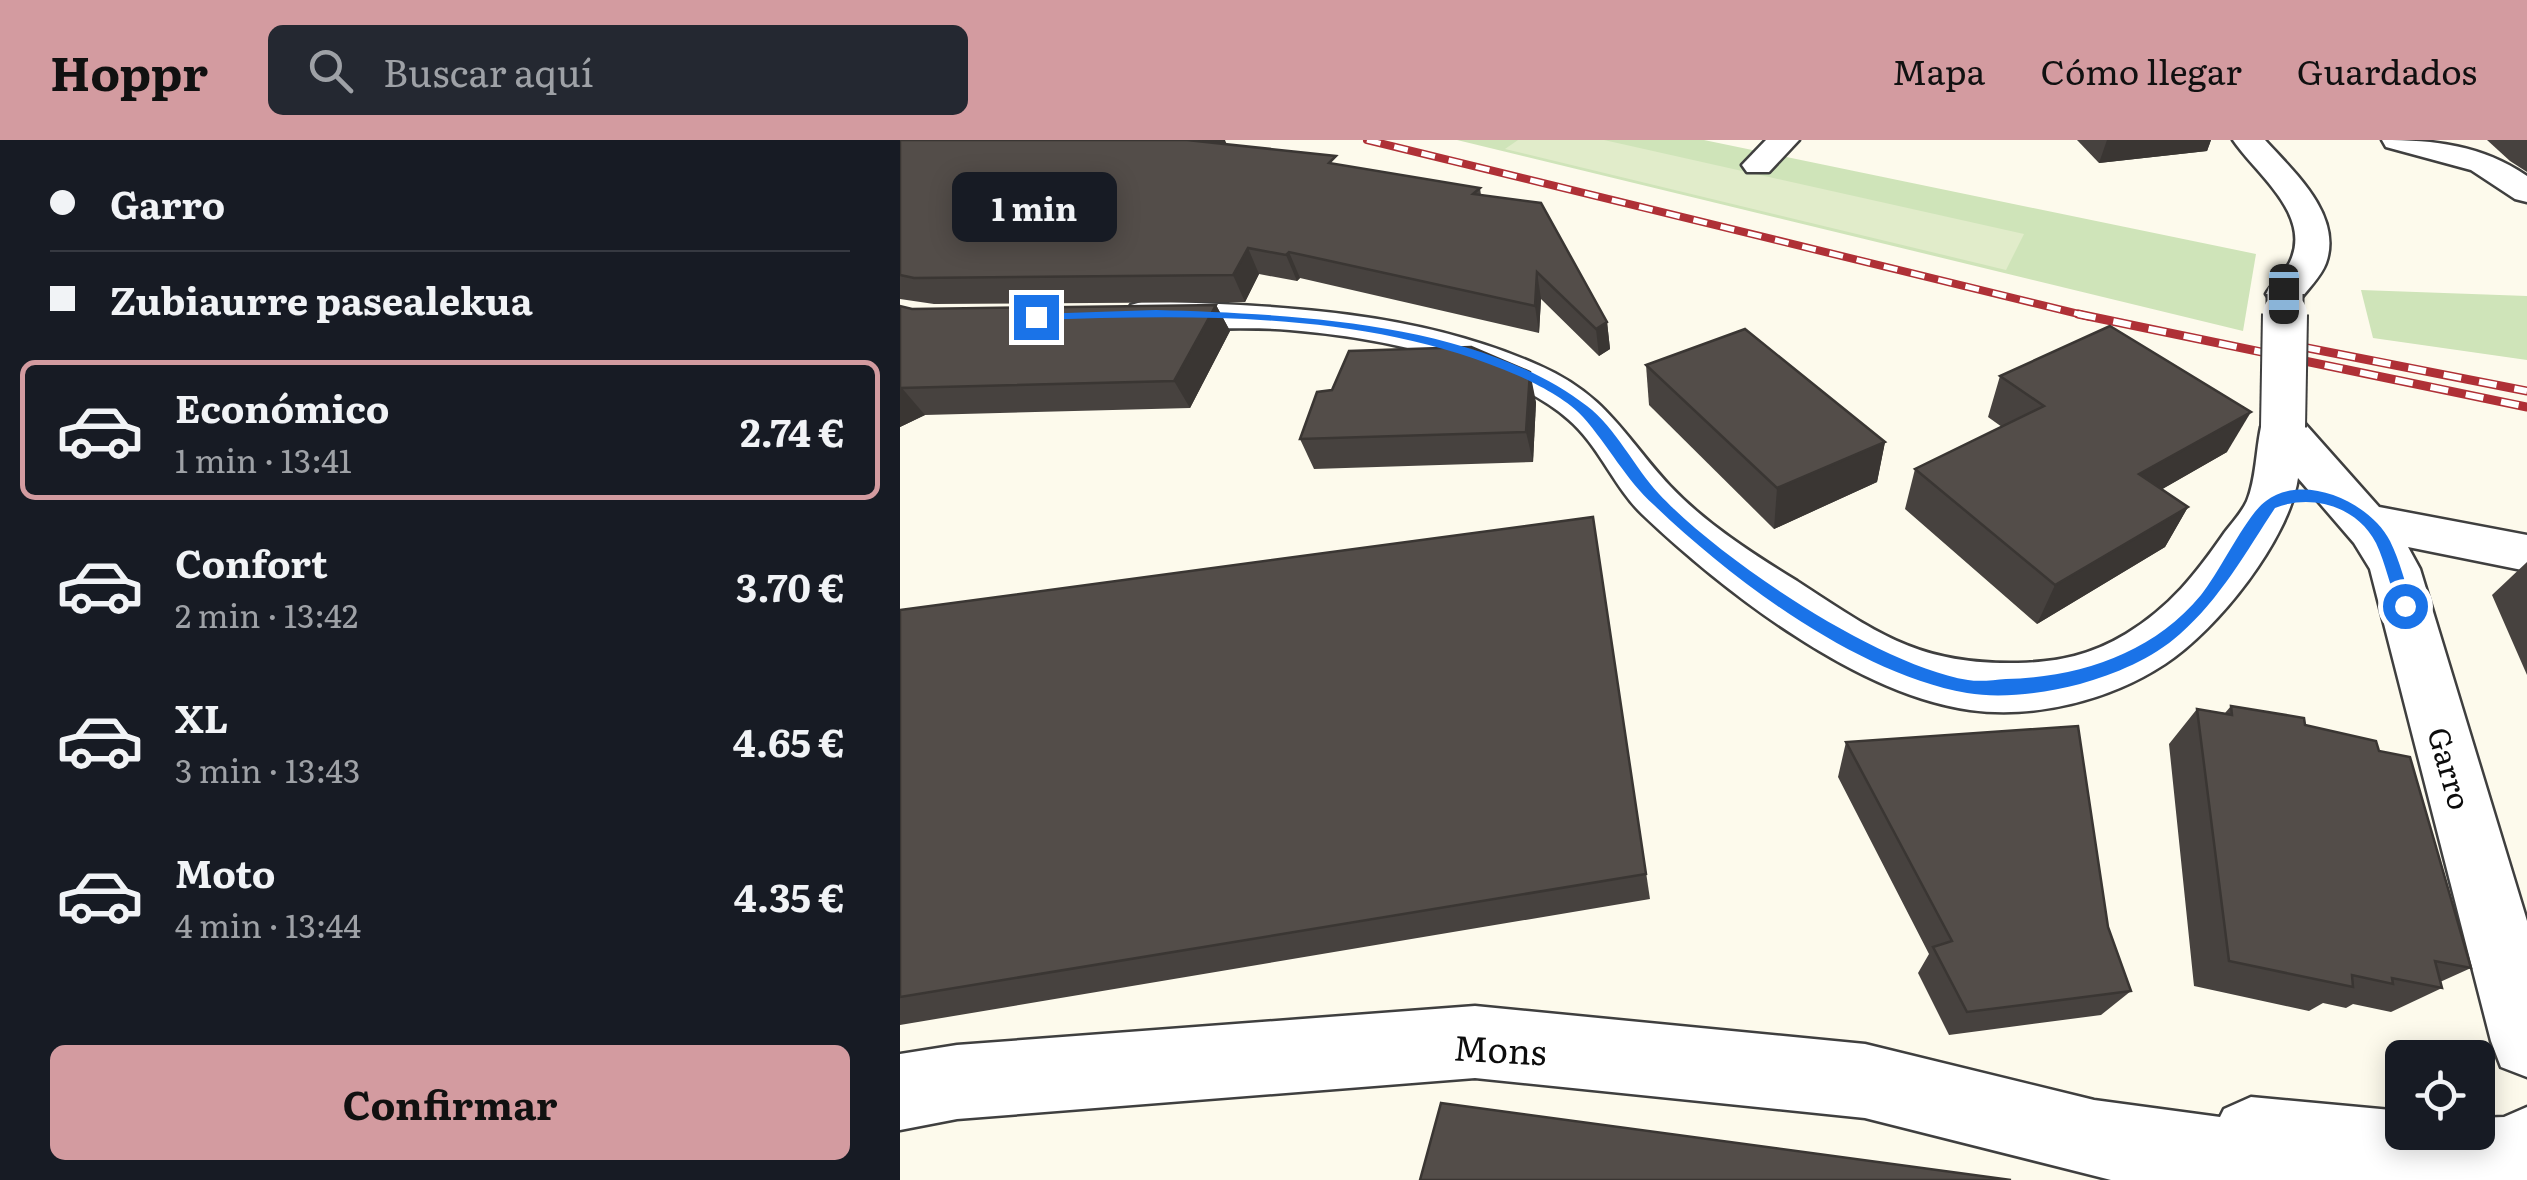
<!DOCTYPE html>
<html lang="es">
<meta charset="utf-8">
<style>
:root{--surface:#171b24;--page:#242831;--text:#f1f3f6;--muted:#9ea1a6;--line:#363941;--accent:#d39ba0}
body{margin:0;font-family:Literata,serif;background:var(--page);color:var(--text);height:100vh;display:flex;flex-direction:column;font-size:38px;white-space:nowrap}
*{box-sizing:border-box;margin:0}
p{font-size:32px;color:var(--muted)}
.icon{flex:none;width:55px;height:55px;fill:none;stroke:currentColor;stroke-width:2;stroke-linecap:round;stroke-linejoin:round}
.map{position:relative;flex:1;overflow:hidden}
.panel{display:flex;flex-direction:column;background:var(--surface);width:900px}
.panel>*{flex:none}
.hud{display:grid;align-content:center;height:220px;padding:0 50px;background:var(--surface)}
.tools{position:absolute;left:1485px;top:900px;display:grid;gap:20px}
.tools a{display:grid;place-items:center;width:110px;height:110px;border-radius:15px;background:var(--surface);box-shadow:0 5px 25px #0003;font-size:50px}
.end{position:absolute;width:45px;height:45px;margin:-22px;border:12px solid #1a73e8;background:#fff;box-shadow:0 0 0 5px #fff}
.from{border-radius:50%}
.bubble{position:absolute;height:70px;border-radius:15px;background:var(--surface);box-shadow:0 5px 25px #0003;font-size:32px;font-weight:700;line-height:70px;text-align:center}
.car{position:absolute;width:30px;height:60px;margin:-30px -15px;border-radius:12px;box-shadow:0 0 8px 2px #0007;background:linear-gradient(#222 24%,#8ab4d8 0 40%,#222 0 76%,#8ab4d8 0 86%,#222 0)}
.hud b{display:flex;align-items:center;gap:35px;height:95px;font-size:38px}
.hud b+b{border-top:2px solid var(--line)}
.hud i{width:25px;height:25px;background:var(--text)}
ul{padding:0;list-style:none}
li{display:flex;align-items:center;gap:30px;height:140px;margin:0 20px 15px;padding:0 30px;border:5px solid transparent;border-radius:15px}
li div{flex:1}
li b{display:block;font-size:38px}
li em{font-style:normal;font-weight:700}
li.active{border-color:var(--accent)}
li>.icon{width:90px;height:90px;stroke-width:1.5}
.primary-button{display:flex;gap:20px;margin-top:auto;padding:20px 50px}
.primary-button a{flex:1;height:115px;border-radius:15px;background:var(--accent);color:#111;font-size:40px;font-weight:700;line-height:115px;text-align:center}
header{display:flex;align-items:center;gap:60px;box-sizing:border-box;height:140px;padding:0 50px;background:var(--accent);color:#111}
header strong{font-size:48px}
nav{display:flex;gap:55px;margin-inline-start:auto;font-size:35px}
.search{width:700px;height:90px;background:var(--page);display:flex;align-items:center;gap:25px;box-sizing:border-box;padding:0 35px;border-radius:15px;color:var(--muted);font-size:38px}
main{display:flex;flex:1;min-height:0}
.map>svg:first-child{display:block}
.green{fill:#cfe4b9}
.pitch{fill:#e1ecca}
.lines{fill:none;stroke-linecap:round;stroke-linejoin:round}
.minor-casing{stroke:#3f3f3f;stroke-width:5}
.minor{fill:#fff;fill-rule:evenodd}
.rail-far1-casing{stroke:#af3036;stroke-width:8}
.rail-casing{stroke:#af3036;stroke-width:9}
.rail-far1{stroke:#fff;stroke-width:5;stroke-dasharray:14;stroke-linecap:butt}
.rail{stroke:#fff;stroke-width:6;stroke-dasharray:18;stroke-linecap:butt}
.minor-bridge-far1-casing{stroke:#3f3f3f;stroke-width:39;stroke-linecap:butt}
.minor-bridge-casing{stroke:#3f3f3f;stroke-width:48;stroke-linecap:butt}
.minor-bridge-far1{stroke:#fff;stroke-width:35}
.minor-bridge{stroke:#fff;stroke-width:44}
.wall{fill:#47423f}
.shaded-wall{fill:#3a3633}
.building{fill:#534d49;stroke:#3a3633;stroke-width:2.5}
.route{fill:#1a73e8}
.labels{text-anchor:middle;dominant-baseline:central;stroke-width:10;stroke-linejoin:round;paint-order:stroke}
.street-label{font-size:30px;fill:#0c0c0c;stroke:#fff}
.near-street-label{font-size:35px;fill:#0c0c0c;stroke:#fff}
</style>
<header>
<strong>Hoppr</strong>
<div class="search"><svg class="icon" aria-label="search" viewBox="0 0 24 24"><circle cx="10" cy="10" r="6"/><path d="M15 15l6 6"/></svg>Buscar aquí</div>
<nav><a>Mapa</a><a>Cómo llegar</a><a>Guardados</a></nav>
</header>
<main>
<section class="panel">
<div class="hud">
<b><i class="from"></i>Garro</b>
<b><i></i>Zubiaurre pasealekua</b>
</div>
<ul>
<li class="active"><svg class="icon" aria-label="car" viewBox="0 0 24 24"><path d="M5 17H2v-5l4-1 3-4h7l3 4 3 1v5h-3M9 17h6M6 11h13"/><circle cx="7" cy="17" r="2"/><circle cx="17" cy="17" r="2"/></svg><div><b>Económico</b><p>1 min · 13:41</p></div><em>2.74 €</em></li>
<li><svg class="icon" aria-label="car" viewBox="0 0 24 24"><path d="M5 17H2v-5l4-1 3-4h7l3 4 3 1v5h-3M9 17h6M6 11h13"/><circle cx="7" cy="17" r="2"/><circle cx="17" cy="17" r="2"/></svg><div><b>Confort</b><p>2 min · 13:42</p></div><em>3.70 €</em></li>
<li><svg class="icon" aria-label="car" viewBox="0 0 24 24"><path d="M5 17H2v-5l4-1 3-4h7l3 4 3 1v5h-3M9 17h6M6 11h13"/><circle cx="7" cy="17" r="2"/><circle cx="17" cy="17" r="2"/></svg><div><b>XL</b><p>3 min · 13:43</p></div><em>4.65 €</em></li>
<li><svg class="icon" aria-label="car" viewBox="0 0 24 24"><path d="M5 17H2v-5l4-1 3-4h7l3 4 3 1v5h-3M9 17h6M6 11h13"/><circle cx="7" cy="17" r="2"/><circle cx="17" cy="17" r="2"/></svg><div><b>Moto</b><p>4 min · 13:44</p></div><em>4.35 €</em></li>
</ul>
<div class="primary-button"><a>Confirmar</a></div>
</section>
<div class="map">
<svg width="1627" height="1040" viewBox="0 0 1627 1040">
<rect width="100%" height="100%" fill="#fdfaec"/>
<g class="green">
<polygon points="557,0 804,0 1356,114 1343,191"/>
<polygon points="1461,150 1627,156 1627,220 1473,198"/>
</g>
<polygon class="pitch" points="618,0 704,0 1124,94 1106,130 605,9"/>
<g class="lines">
<defs>
<g id="minor">
<polygon points="866,0 899,0 869,32 847,32 842,25"/>
<path d="M 1333,0 L 1365,0 C 1393,31 1443,75 1426,123 C 1421,137 1407,150 1398,162 L 1385,165 L 1372,162 L 1366,154 C 1372,143 1384,134 1390,122 C 1413,75 1356,34 1333,0 Z"/>
<path d="M 1482,0 C 1535,0 1582,5 1627,36 L 1627,62 L 1615,59 L 1571,30 L 1486,7 Z"/>
<path d="M 245,161 C 378,166 514,170 638,225 C 707,255 723,295 770,346 C 806,384 853,414 897,441 C 977,493 1018,525 1118,523 C 1159,522 1191,515 1226,494 C 1270,467 1296,434 1325,392 C 1332,383 1342,372 1347,361 C 1356,340 1356,310 1361,287 L 1367,277 L 1383,273 L 1399,277 L 1479,367 L 1627,395 L 1627,431 L 1508,407 L 1520,429 L 1627,781 L 1627,937 L 1601,927 L 1591,901 L 1470,429 L 1454,403 L 1398,338 C 1389,400 1317,490 1265,524 C 1210,560 1136,579 1070,570 C 957,555 823,451 742,374 C 714,347 698,304 668,279 C 652,265 629,252 610,243 C 543,211 463,196 390,190 C 338,185 282,194 231,181 L 226,173 L 231,165 Z"/>
<polygon points="575,866 965,904 1194,960 1320,977 1324,969 1351,957 1502,971 1502,992 1578,992 1578,978 1604,977 1627,967 1627,1040 1211,1040 965,978 575,938 57,979 0,990 0,914 57,905"/>
</g>
</defs>
<use href="#minor" class="minor-casing"/>
<use href="#minor" class="minor"/>
<defs>
<polyline id="rail-far1" points="467,0 1191,177"/>
<g id="rail">
<polyline points="1178,174 1627,267"/>
<polyline points="1367,200 1627,251"/>
</g>
</defs>
<use href="#rail-far1" class="rail-far1-casing"/>
<use href="#rail" class="rail-casing"/>
<use href="#rail-far1" class="rail-far1"/>
<use href="#rail" class="rail"/>
<defs>
<polyline id="minor-bridge-far1" points="1385,177 1385,154"/>
<polyline id="minor-bridge" points="1383,287 1385,174"/>
</defs>
<use href="#minor-bridge-far1" class="minor-bridge-far1-casing"/>
<use href="#minor-bridge" class="minor-bridge-casing"/>
<use href="#minor-bridge-far1" class="minor-bridge-far1"/>
<use href="#minor-bridge" class="minor-bridge"/>
</g>
<g class="wall">
<polygon points="0,0 326,4 438,25 580,48 581,55 707,182 710,209 699,216 641,159 639,193 400,138 397,141 359,134 345,162 34,164 0,159"/>
<polygon points="1177,0 1311,0 1307,11 1199,23"/>
<polygon points="1587,0 1627,0 1627,32 1610,21"/>
<polygon points="316,165 330,191 290,268 25,275 0,287 0,166 12,169"/>
<polygon points="746,225 985,302 977,342 874,389 749,265"/>
<polygon points="1100,236 1327,312 1262,349 1288,367 1265,407 1137,484 1005,369 1015,329 1102,287 1088,277"/>
<polygon points="636,262 633,322 414,329 400,299"/>
<polygon points="693,377 750,759 0,885 0,470"/>
<polygon points="1627,422 1627,535 1592,455"/>
<polygon points="1331,566 1405,585 1479,611 1571,828 1540,842 1542,848 1491,872 1453,864 1446,868 1423,863 1409,871 1294,846 1269,604 1297,569 1325,573"/>
<polygon points="946,602 1208,787 1231,851 1201,875 1049,895 1018,833 1029,814 938,637"/>
</g>
<g class="shaded-wall">
<polygon points="287,0 325,0 327,5"/>
<polygon points="1207,0 1311,0 1307,11 1199,23"/>
<polygon points="348,108 359,134 345,162 333,135"/>
<polygon points="389,112 400,138 397,141 386,115"/>
<polygon points="637,132 641,159 639,193 635,166"/>
<polygon points="316,165 330,191 290,268 274,241"/>
<polygon points="707,182 710,209 699,216 696,189"/>
<polygon points="630,232 636,262 633,322 626,292"/>
<polygon points="1,247 25,275 0,287 0,248"/>
<polygon points="1351,272 1327,312 1219,374 1239,334"/>
<polygon points="985,302 977,342 874,389 877,348"/>
<polygon points="1288,367 1265,407 1137,484 1155,445"/>
</g>
<g class="building">
<polygon points="0,0 287,0 436,16 429,23 580,48 573,54 641,63 707,182 696,189 637,132 635,166 389,112 386,115 348,108 333,135 14,138 0,135"/>
<polygon points="316,165 274,241 0,248 0,166 12,169"/>
<polygon points="1210,186 1351,272 1239,334 1288,367 1155,445 1015,329 1144,266 1100,236"/>
<polygon points="845,189 985,302 877,348 746,225"/>
<polygon points="571,207 630,232 626,292 400,299 417,252 432,250 449,211"/>
<polygon points="693,377 746,734 0,857 0,470"/>
<polygon points="1331,566 1404,578 1405,585 1476,601 1479,611 1510,617 1571,828 1535,821 1542,848 1492,838 1493,844 1452,835 1453,847 1329,821 1297,569 1332,575"/>
<polygon points="1178,586 1208,787 1231,851 1067,872 1033,807 1052,801 946,602"/>
<polygon points="541,963 1111,1040 520,1040"/>
</g>
<path class="route" d="M 256,170 C 388,174 577,181 687,266 C 716,288 734,327 759,354 C 822,421 978,525 1068,540 C 1080,542 1094,540 1106,539 C 1180,537 1252,514 1301,455 C 1319,433 1347,374 1366,361 C 1404,332 1471,363 1490,401 C 1500,421 1505,444 1513,466 L 1505,471 L 1500,470 C 1490,448 1486,424 1476,403 C 1457,366 1411,353 1375,368 C 1346,412 1320,459 1280,494 C 1252,519 1215,534 1180,544 C 1146,553 1102,559 1067,553 C 958,534 833,441 754,365 C 726,340 708,305 683,277 C 669,261 639,245 619,236 C 468,170 297,175 136,180 L 130,177 L 136,174 Z"/>
<g class="labels">
<g class="street-label">
<text transform="translate(1551 628) rotate(74)">Garro</text>
</g>
<g class="near-street-label">
<text transform="translate(600 908) rotate(3)">Mons</text>
</g>
</g>
</svg>
<div class="tools">
<a><svg class="icon" aria-label="locate" viewBox="0 0 24 24"><circle cx="12" cy="12" r="6"/><path d="M12 2v4M12 18v4M2 12h4M18 12h4"/></svg></a>
</div>
<i class="end from" style="left:1505px;top:466px"></i>
<i class="end" style="left:136px;top:177px"></i>
<div class="bubble" style="left:52px;top:32px;width:165px">1 min</div>
<i class="car" style="left:1384px;top:154px;rotate:180deg"></i>
</div>
</main>
